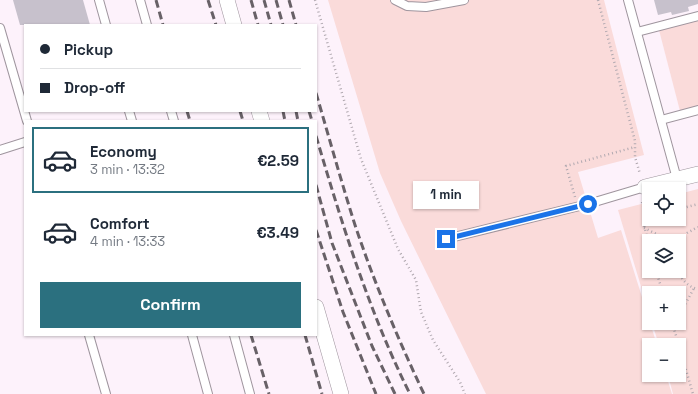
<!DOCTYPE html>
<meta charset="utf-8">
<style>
:root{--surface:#fff;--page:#f6f6f7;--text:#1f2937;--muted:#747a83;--line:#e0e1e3;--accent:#2b707f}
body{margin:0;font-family:"Space Grotesk",sans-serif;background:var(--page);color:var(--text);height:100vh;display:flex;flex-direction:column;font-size:15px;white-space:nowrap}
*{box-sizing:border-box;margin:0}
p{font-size:13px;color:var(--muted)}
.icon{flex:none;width:22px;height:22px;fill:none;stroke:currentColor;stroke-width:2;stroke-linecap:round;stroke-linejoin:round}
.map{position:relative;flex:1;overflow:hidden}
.side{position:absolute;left:24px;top:120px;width:293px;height:216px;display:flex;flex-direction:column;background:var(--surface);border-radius:0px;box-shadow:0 1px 3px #0004}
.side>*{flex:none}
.banner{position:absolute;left:24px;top:24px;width:293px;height:88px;border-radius:0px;box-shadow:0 1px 3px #0004;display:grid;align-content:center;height:88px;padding:0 16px;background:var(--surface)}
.controls{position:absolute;left:642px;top:182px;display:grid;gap:8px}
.controls a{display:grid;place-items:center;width:44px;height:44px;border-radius:0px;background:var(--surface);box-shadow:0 1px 3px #0004;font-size:20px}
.end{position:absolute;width:18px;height:18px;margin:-9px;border:5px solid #1a73e8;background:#fff;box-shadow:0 0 0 2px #fff}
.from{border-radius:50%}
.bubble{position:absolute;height:28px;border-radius:0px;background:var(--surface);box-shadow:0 1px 3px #0004;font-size:13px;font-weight:800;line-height:28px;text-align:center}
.banner b{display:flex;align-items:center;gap:14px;height:38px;font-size:15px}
.banner b+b{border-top:1px solid var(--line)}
.banner i{width:10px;height:10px;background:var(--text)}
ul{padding:7px 0 0;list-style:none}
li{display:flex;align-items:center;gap:12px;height:66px;margin:0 8px 6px;padding:0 8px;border:2px solid transparent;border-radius:0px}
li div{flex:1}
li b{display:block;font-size:15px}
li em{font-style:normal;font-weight:800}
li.on{border-color:var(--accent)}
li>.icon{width:36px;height:36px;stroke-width:1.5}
.action{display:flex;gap:8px;margin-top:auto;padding:8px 16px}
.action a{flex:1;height:46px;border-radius:0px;background:var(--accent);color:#fff;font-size:16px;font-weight:800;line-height:46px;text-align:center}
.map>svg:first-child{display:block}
.green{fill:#fadbda;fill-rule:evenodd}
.building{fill:#c7c1cc}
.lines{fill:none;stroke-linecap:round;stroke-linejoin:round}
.service-casing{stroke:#9f959e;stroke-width:10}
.minor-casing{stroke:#9f959e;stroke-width:16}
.path{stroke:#b1a9b0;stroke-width:2.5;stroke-dasharray:1 3;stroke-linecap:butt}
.service{stroke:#fff;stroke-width:8}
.minor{stroke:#fff;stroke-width:15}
.rail{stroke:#686167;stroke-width:3;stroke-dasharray:8 4;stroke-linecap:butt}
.route{stroke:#1a73e8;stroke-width:5}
</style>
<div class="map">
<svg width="698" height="394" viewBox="0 0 698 394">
<rect width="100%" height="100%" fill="#fdf2fb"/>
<g class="green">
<polygon points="328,0 604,0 644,155 578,172 598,238 621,230 657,345 649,345 649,375 666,375 672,394 486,394 401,221 380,173"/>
<polygon points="698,20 698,106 680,111 659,30"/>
<path d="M 698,189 L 698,394 L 673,394 L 668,375 L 679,375 L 679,345 L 659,345 L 652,323 L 679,323 L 679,293 L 649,293 L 649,313 L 618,210 L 649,202 L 649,219 L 679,219 L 679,194 ZM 649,241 L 679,241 L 679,271 L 649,271 Z"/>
</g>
<g class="building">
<polygon points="13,0 83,0 90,25 20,25"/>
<polygon points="654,0 698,0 698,4 688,7 689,11 672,15 671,12 658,15"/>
</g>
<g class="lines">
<defs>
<g id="service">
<polyline points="99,0 106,25"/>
<polyline points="140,0 147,25"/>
<polyline points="395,0 407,6 426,7 464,0"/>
<polyline points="628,0 677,179"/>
<polyline points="0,28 27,121"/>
<polyline points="637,32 698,16"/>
<polyline points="129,111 132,121"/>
<polyline points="171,111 174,121"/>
<polyline points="661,120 698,110"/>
<polyline points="0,150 25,142"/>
<polyline points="446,239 588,204 645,187"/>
<polyline points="89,335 106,394"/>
<polyline points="192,335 208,394"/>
<polyline points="234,335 250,394"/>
</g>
<g id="minor">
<polyline points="227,0 234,25"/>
<polyline points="259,111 262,121"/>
<polyline points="645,187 698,174"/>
<polyline points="316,307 341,394"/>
</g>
</defs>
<use href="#service" class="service-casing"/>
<use href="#minor" class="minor-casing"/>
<g class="path">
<polyline points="315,0 361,159 398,249 416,280 421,312 433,340 460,382 465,394"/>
<polyline points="598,0 635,141 635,157 640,174"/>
<polyline points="575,197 566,166 635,147"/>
<polyline points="642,202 647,220 643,221 649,245"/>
<polyline points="679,209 698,204"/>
<polyline points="644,228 671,241"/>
<polyline points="679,242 687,233 698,227"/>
<polyline points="656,271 663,293"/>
<path d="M 678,271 C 682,280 688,287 698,289"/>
<polyline points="679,314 681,312 694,288"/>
<polyline points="672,323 679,345"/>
<polyline points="679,346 693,394"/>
</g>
<use href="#service" class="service"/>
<use href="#minor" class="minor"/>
<g class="rail">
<polyline points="156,0 163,25"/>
<polyline points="208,0 216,25"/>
<polyline points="251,0 258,25"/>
<polyline points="264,0 271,25"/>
<polyline points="276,0 283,25"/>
<polyline points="289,0 296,25"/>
<path d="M 316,93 C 329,137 341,181 355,225 C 374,282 398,339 424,394"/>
<polyline points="187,111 190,121"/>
<polyline points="240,111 243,121"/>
<polyline points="283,111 285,121"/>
<polyline points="296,111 298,121"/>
<polyline points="309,111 312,121"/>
<path d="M 316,136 C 342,224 369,312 410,394"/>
<polyline points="316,185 332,243 372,346 395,394"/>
<polyline points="316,230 343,312 376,394"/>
<polyline points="251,335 269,394"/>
<polyline points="305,335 322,394"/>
</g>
</g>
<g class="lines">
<polyline class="route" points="446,239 588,204"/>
</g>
</svg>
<div class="controls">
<a><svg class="icon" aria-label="locate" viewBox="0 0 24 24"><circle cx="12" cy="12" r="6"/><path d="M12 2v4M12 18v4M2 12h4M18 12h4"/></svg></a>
<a><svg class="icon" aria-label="layers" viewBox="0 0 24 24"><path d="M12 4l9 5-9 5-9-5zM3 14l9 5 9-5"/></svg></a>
<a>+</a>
<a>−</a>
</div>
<i class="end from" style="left:588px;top:204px"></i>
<i class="end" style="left:446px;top:239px"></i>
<div class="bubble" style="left:413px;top:181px;width:66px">1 min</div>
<div class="banner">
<b><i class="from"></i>Pickup</b>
<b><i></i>Drop-off</b>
</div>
<section class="side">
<ul>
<li class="on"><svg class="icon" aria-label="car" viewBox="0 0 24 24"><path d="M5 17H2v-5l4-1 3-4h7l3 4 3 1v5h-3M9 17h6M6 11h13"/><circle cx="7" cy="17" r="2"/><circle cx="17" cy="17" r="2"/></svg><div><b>Economy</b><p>3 min · 13:32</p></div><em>€2.59</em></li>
<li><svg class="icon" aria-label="car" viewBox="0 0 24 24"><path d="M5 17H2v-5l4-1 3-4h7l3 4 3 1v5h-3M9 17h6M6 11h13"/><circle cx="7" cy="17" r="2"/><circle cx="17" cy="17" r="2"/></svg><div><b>Comfort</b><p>4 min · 13:33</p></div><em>€3.49</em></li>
</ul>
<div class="action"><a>Confirm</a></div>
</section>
</div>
